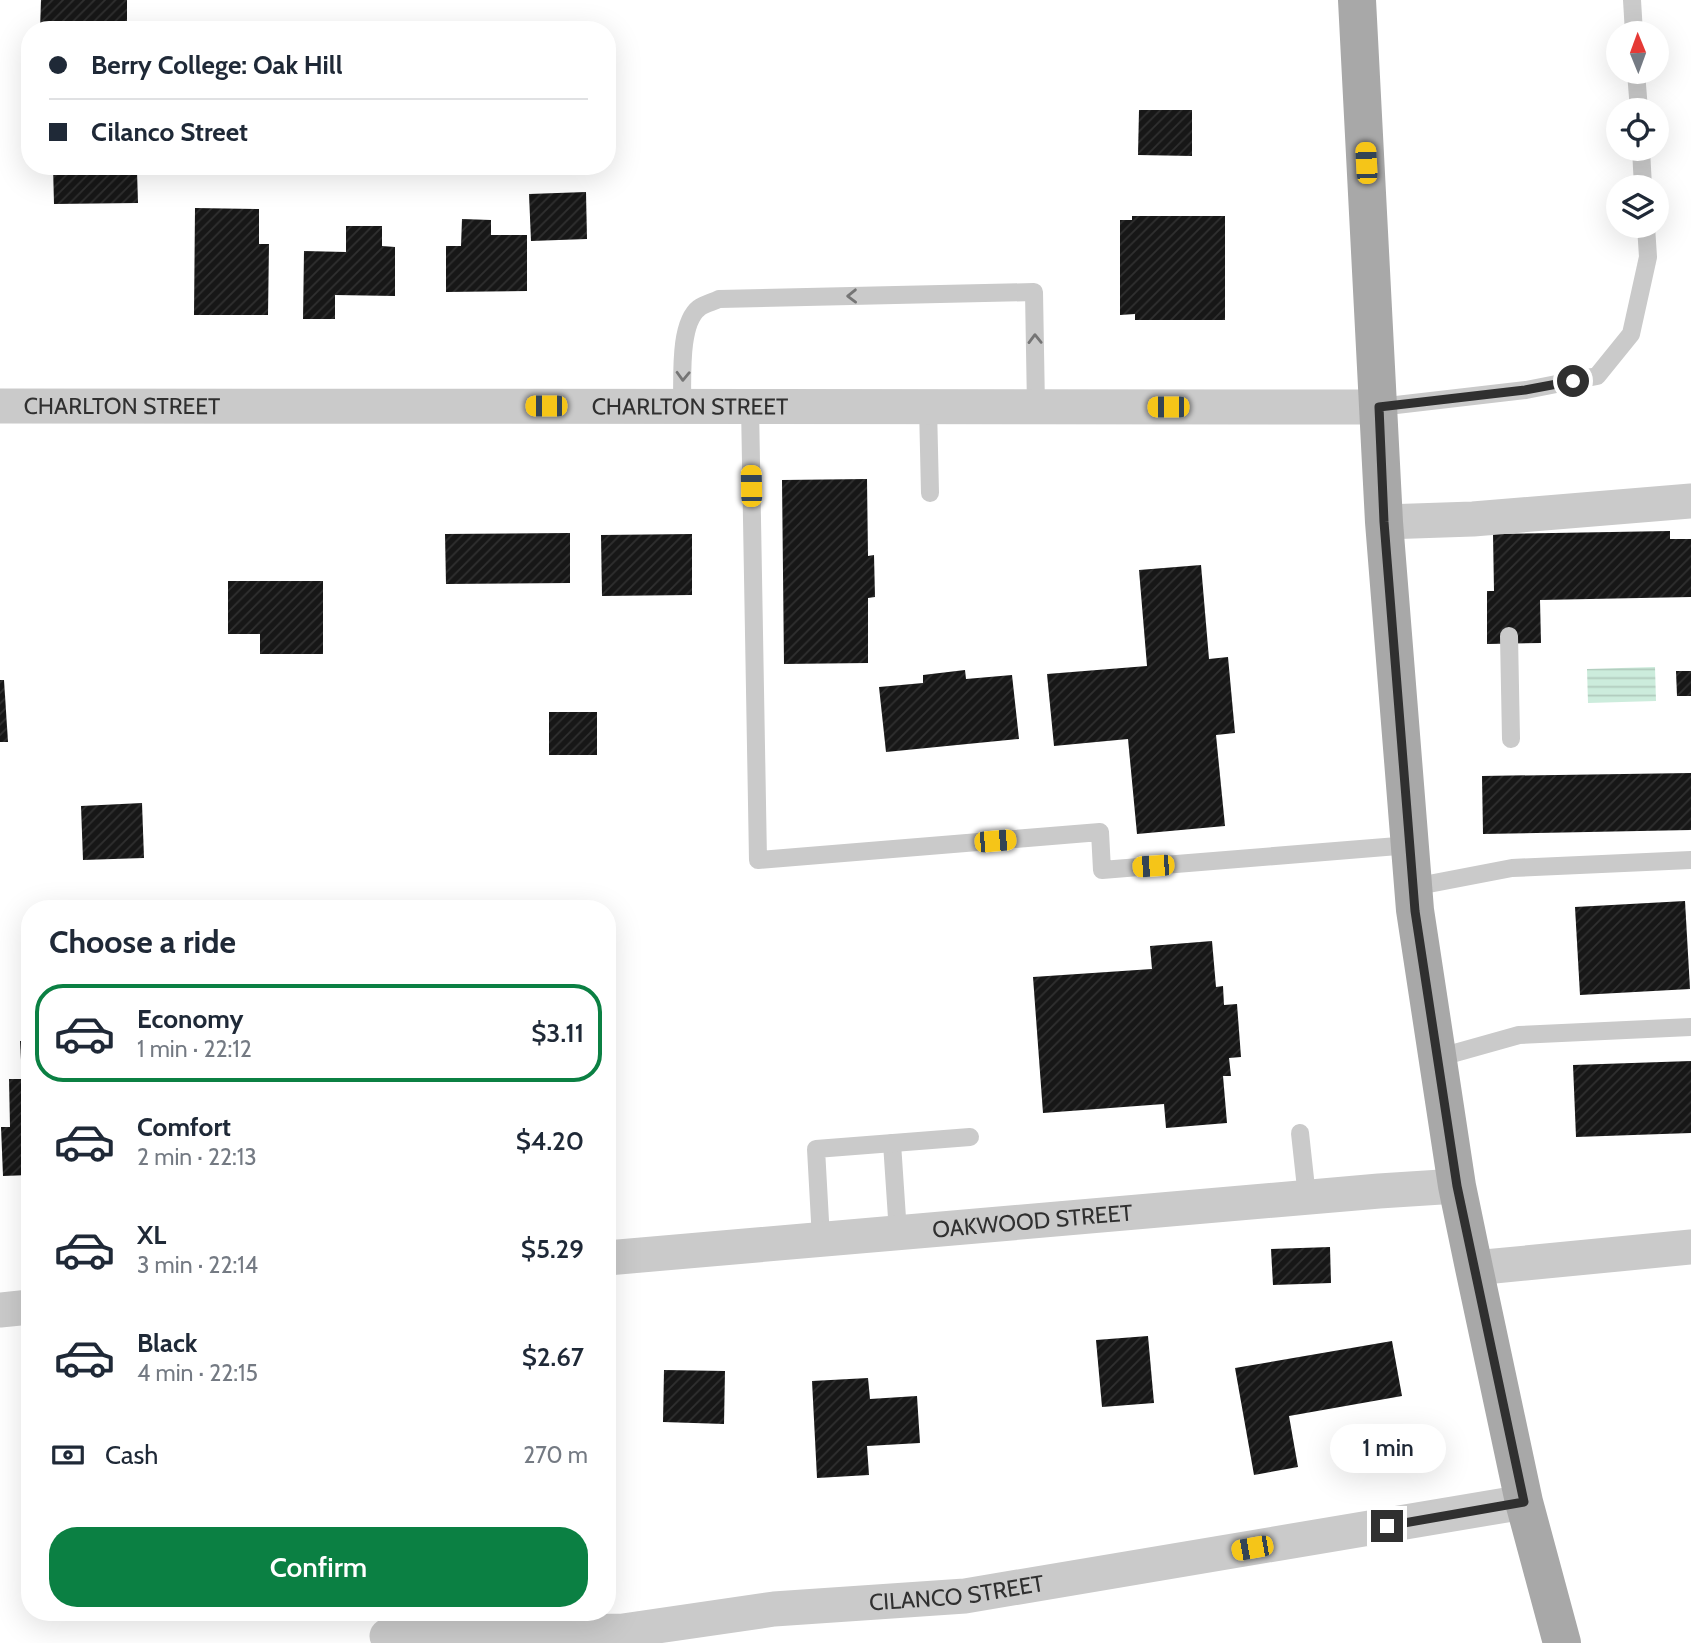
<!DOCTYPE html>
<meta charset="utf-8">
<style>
:root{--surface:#fff;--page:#f2f2f3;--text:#1f2937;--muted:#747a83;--line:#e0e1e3;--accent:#0b8043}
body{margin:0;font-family:Cabin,sans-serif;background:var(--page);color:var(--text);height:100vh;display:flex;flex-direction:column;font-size:26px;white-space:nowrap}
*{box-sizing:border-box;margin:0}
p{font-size:23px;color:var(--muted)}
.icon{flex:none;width:38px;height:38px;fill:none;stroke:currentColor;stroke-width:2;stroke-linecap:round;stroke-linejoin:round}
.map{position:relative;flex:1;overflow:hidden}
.drawer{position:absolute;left:21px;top:900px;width:595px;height:721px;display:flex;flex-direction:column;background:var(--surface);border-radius:28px;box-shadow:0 7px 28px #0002}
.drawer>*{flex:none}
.banner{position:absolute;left:21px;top:21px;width:595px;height:154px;border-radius:28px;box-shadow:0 7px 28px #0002;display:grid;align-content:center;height:154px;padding:0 28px;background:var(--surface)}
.needle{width:46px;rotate:359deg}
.fabs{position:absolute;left:1606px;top:21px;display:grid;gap:14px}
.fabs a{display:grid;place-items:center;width:63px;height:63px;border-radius:50%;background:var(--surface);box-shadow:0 7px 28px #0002;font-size:35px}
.end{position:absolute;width:32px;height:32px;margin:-16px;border:9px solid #303030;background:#fff;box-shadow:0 0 0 4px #fff}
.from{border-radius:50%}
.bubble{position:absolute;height:49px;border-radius:24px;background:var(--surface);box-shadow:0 7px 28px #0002;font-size:23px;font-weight:600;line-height:49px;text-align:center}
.car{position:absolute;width:21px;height:42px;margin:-21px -10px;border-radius:9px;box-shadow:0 0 5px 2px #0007;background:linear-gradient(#f5c518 24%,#345 0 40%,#f5c518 0 76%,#345 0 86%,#f5c518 0)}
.banner b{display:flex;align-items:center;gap:24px;height:66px;font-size:26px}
.banner b+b{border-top:2px solid var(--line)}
.banner i{width:18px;height:18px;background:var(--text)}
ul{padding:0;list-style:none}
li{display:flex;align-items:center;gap:21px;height:98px;margin:0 14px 10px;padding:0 14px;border:4px solid transparent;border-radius:28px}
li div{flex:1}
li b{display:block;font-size:26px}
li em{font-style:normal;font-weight:600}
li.on{border-color:var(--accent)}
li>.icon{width:63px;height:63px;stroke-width:1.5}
h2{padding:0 28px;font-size:32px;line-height:84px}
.pay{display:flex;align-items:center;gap:18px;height:77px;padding:0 28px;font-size:26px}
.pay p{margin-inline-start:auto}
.button{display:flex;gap:14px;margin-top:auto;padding:14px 28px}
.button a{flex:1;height:80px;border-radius:28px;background:var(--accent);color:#fff;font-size:28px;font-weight:600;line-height:80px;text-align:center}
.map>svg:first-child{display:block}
.water{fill:url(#water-rules)}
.building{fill:url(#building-hatch)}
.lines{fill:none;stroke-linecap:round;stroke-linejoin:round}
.service{stroke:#cacaca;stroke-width:18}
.minor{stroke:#cacaca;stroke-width:35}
.primary{stroke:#a8a8a8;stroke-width:38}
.oneway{stroke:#757575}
.route{stroke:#303030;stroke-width:9}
.labels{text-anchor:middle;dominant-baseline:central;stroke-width:7;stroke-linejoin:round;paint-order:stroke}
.street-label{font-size:23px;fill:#303030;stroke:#fff}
</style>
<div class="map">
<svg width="1691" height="1643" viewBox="0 0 1691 1643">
<defs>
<pattern id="water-rules" width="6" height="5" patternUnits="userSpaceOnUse" patternTransform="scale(1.75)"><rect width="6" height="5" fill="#ccecdc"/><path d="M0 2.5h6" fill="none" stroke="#b0cbbd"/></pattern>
<pattern id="building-hatch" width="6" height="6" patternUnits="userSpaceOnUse" patternTransform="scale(1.75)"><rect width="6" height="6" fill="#171717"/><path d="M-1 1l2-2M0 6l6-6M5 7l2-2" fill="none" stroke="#303030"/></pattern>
</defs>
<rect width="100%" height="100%" fill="#fff"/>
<polygon class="water" points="1655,667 1656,701 1588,703 1587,669"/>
<g class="building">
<polygon points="41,0 127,0 127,30 40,30"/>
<polygon points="1139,110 1192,110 1192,156 1138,155"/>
<polygon points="53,166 152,166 152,171 137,171 138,203 54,204"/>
<polygon points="586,192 587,239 531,241 529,194"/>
<polygon points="195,208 259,209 259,244 269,244 268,315 194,315"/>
<polygon points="1132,216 1225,216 1225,320 1135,320 1135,314 1120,315 1120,220 1132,220"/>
<polygon points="462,219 491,220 491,235 527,235 527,291 446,292 446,246 461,246"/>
<polygon points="346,226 382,226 382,246 395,247 395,296 335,295 335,319 303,319 304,251 346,252"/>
<polygon points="867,479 868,556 874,555 875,597 868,598 868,663 784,664 782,480"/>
<polygon points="1670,531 1670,539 1691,539 1691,597 1540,600 1541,643 1487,644 1487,591 1494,591 1493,534"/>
<polygon points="570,533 570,583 446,584 445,534"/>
<polygon points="692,534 692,595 602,596 601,535"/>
<polygon points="1201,565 1209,659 1228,657 1235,733 1216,735 1225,826 1137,834 1128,739 1054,746 1047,674 1147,666 1139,570"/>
<polygon points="228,581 323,581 323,654 260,654 260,634 228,634"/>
<polygon points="965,670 966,679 1012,675 1019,739 886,752 879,687 923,683 923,675"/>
<polygon points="1676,671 1691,671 1691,696 1677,696"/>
<polygon points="0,680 4,680 8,742 0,742"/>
<rect x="549" y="712" width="48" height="43"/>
<polygon points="1691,773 1691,830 1483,834 1482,776"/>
<polygon points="142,803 144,858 83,860 81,806"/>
<polygon points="1685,901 1690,989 1580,995 1575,907"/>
<polygon points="1212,941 1216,987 1223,986 1224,1005 1237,1004 1241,1057 1229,1058 1231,1076 1223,1076 1227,1123 1166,1128 1164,1104 1043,1113 1033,977 1152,969 1150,946"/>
<polygon points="20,1041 30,1041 30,1175 3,1176 1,1127 10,1127 9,1079 22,1079"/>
<polygon points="1691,1061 1691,1133 1576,1137 1573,1065"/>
<polygon points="1330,1247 1331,1283 1273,1285 1271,1249"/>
<polygon points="1148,1336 1154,1403 1102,1407 1096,1340"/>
<polygon points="1392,1341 1402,1396 1289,1416 1298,1467 1254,1475 1235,1368"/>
<polygon points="664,1370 725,1371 724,1424 663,1422"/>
<polygon points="868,1378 870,1399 917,1396 920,1443 867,1446 869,1475 817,1478 812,1381"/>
</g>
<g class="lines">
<g class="service">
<polyline points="1632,0 1634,33"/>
<polyline points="1636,72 1639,110"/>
<polyline points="1641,149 1643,187"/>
<path d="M 682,406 C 683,382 678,324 699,308 C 704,304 713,302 719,299 L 1034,292 L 1036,407"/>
<polyline points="750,406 758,860 1100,832 1102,870 1410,845"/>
<polyline points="928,407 930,493"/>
<polyline points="1379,407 1526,390 1597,376 1631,334 1648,257 1646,226"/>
<polyline points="1509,636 1511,739"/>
<polyline points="1413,887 1512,868 1691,860"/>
<polyline points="1437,1058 1519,1035 1691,1027"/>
<polyline points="1300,1133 1307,1197"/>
<polyline points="892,1143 898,1233"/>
<polyline points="821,1239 816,1149 970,1137"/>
</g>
<g class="minor">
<path id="s1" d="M 0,406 L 1379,407"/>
<polyline points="1384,522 1473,519 1691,501"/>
<path id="s2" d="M 607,1258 L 1379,1191 L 1457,1186"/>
<polyline points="1474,1268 1691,1247"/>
<polyline points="0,1310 30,1307"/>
<path id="s3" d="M 387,1636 L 623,1631 L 774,1609 L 965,1596 L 1524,1502"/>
</g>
<polyline class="primary" points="1357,0 1384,522 1415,910 1457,1186 1474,1268 1524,1502 1562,1643"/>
</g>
<defs><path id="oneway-chevron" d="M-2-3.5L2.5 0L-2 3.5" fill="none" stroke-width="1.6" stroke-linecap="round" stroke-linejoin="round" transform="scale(1.75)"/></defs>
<g class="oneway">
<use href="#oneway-chevron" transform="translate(852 296) rotate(179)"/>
<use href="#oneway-chevron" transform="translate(1035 339) rotate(-91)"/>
<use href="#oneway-chevron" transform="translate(683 376) rotate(92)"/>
</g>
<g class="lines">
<polyline class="route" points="1387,1526 1524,1502 1457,1186 1415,911 1384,522 1379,407 1525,390 1573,381"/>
</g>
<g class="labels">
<g class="street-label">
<text stroke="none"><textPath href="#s1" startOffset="122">CHARLTON STREET</textPath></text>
<text stroke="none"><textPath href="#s1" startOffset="690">CHARLTON STREET</textPath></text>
<text stroke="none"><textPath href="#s2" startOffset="427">OAKWOOD STREET</textPath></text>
<text stroke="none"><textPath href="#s3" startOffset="572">CILANCO STREET</textPath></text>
</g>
</g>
</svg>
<div class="fabs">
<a><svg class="needle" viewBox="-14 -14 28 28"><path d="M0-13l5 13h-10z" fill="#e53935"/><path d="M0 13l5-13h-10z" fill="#747a83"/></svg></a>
<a><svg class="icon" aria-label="locate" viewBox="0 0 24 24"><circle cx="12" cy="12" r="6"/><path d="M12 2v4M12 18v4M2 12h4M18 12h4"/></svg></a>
<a><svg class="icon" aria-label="layers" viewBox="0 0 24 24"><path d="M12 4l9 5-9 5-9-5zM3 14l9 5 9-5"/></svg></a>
</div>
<i class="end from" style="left:1573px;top:381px"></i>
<i class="end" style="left:1387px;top:1526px"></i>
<div class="bubble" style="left:1330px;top:1424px;width:116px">1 min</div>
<i class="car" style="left:1366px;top:163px;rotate:357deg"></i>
<i class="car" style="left:546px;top:406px;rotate:270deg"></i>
<i class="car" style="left:1168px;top:407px;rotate:270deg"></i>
<i class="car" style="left:751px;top:486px;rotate:359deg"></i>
<i class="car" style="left:995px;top:841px;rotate:85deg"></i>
<i class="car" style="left:1153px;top:866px;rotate:266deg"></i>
<i class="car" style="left:1252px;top:1548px;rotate:260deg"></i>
<div class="banner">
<b><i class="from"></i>Berry College: Oak Hill</b>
<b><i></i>Cilanco Street</b>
</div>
<section class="drawer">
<h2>Choose a ride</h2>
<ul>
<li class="on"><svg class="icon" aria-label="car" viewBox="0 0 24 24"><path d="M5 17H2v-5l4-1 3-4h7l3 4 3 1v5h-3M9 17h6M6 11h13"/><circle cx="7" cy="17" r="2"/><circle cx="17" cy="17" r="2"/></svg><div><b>Economy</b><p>1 min · 22:12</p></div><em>$3.11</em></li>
<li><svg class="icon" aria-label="car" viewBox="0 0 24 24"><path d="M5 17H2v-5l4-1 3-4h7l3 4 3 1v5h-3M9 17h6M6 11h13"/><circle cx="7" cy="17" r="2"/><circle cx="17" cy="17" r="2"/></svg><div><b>Comfort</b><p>2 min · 22:13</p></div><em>$4.20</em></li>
<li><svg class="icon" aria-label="car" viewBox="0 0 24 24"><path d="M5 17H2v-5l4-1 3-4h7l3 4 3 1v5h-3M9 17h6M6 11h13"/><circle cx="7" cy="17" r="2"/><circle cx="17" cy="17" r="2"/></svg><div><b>XL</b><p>3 min · 22:14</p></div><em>$5.29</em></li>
<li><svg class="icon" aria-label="car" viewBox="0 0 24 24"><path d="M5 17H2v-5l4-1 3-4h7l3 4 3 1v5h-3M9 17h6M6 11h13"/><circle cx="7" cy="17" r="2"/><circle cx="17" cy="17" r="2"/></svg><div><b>Black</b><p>4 min · 22:15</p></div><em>$2.67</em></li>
</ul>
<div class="pay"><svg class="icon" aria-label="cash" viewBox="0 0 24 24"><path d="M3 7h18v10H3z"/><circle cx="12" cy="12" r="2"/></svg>Cash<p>270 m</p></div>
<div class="button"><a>Confirm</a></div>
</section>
</div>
